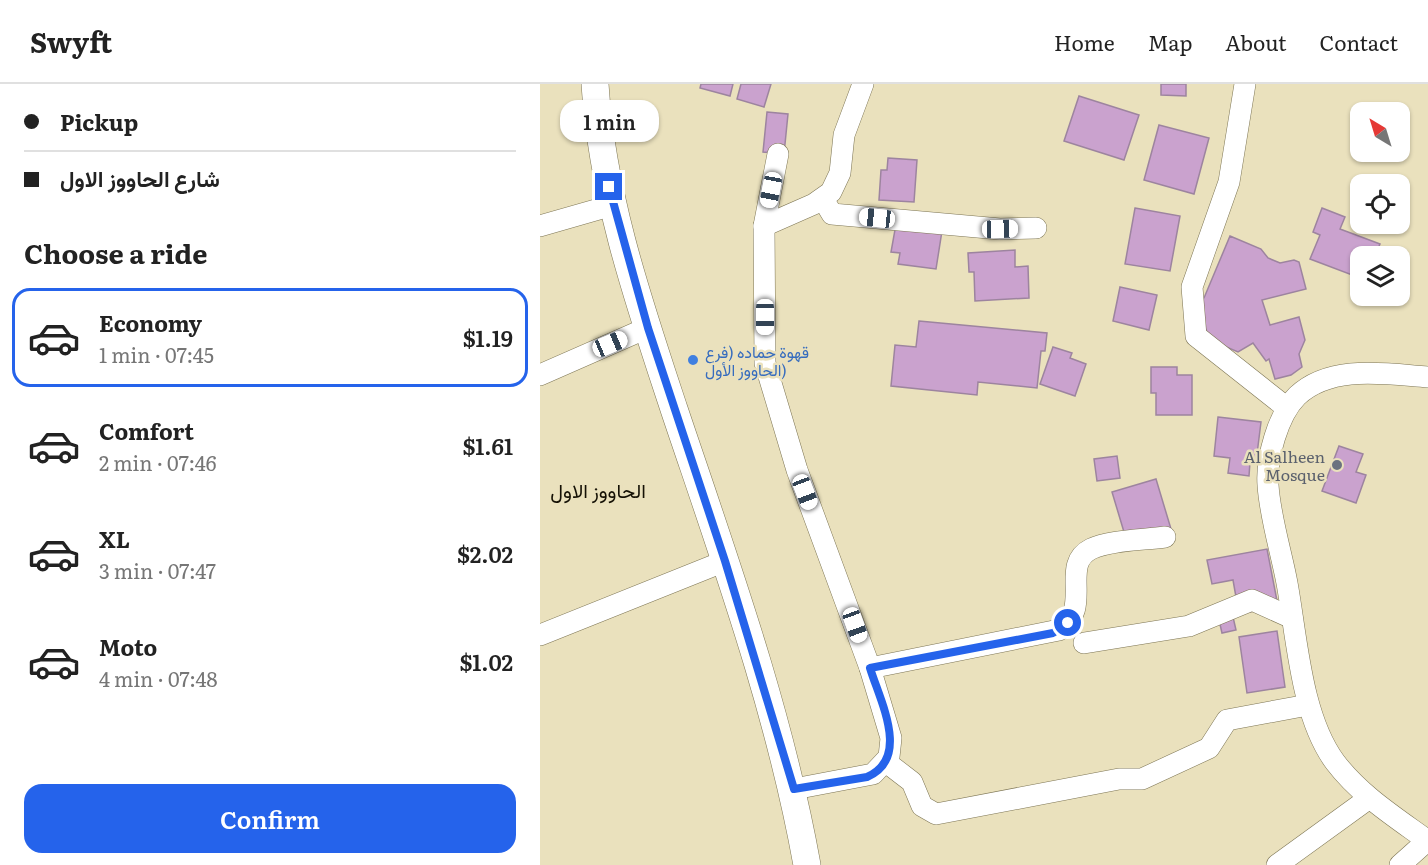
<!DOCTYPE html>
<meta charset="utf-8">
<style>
:root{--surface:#fff;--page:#f6f6f6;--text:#222;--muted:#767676;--line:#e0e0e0;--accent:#2563eb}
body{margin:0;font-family:Literata,Vazirmatn,serif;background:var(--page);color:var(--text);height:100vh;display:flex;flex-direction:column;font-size:22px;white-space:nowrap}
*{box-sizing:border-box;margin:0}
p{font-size:20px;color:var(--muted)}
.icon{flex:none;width:33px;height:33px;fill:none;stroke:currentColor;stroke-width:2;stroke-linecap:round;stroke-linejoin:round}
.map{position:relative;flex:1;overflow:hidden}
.details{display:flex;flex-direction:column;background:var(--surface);width:540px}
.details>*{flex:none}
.banner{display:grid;align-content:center;height:132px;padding:0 24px;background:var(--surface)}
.needle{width:39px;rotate:322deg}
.tools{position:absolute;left:810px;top:18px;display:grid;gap:12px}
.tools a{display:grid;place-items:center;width:60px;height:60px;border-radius:12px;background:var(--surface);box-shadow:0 2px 4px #0004;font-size:30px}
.end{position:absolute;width:27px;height:27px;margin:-14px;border:8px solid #2563eb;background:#fff;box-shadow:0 0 0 3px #fff}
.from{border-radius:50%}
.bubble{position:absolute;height:42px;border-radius:18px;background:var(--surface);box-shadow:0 2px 4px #0004;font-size:20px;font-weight:600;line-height:42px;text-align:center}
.car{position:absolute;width:18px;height:36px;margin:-18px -9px;border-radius:8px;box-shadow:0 0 4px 2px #0007;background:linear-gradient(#fff 24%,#345 0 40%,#fff 0 76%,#345 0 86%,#fff 0)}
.banner b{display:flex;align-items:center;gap:21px;height:57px;font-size:22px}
.banner b+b{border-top:2px solid var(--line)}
.banner i{width:15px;height:15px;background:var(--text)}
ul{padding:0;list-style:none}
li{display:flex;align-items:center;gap:18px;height:99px;margin:0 12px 9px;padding:0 12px;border:3px solid transparent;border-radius:18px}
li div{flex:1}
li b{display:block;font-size:22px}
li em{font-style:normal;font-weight:600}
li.selected{border-color:var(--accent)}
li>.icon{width:54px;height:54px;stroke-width:1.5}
h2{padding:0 24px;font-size:27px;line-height:72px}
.primary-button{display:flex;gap:12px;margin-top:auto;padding:12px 24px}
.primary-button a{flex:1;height:69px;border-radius:18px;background:var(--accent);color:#fff;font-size:24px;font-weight:600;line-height:69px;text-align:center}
header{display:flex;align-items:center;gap:36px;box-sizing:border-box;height:84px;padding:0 30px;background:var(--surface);border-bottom:2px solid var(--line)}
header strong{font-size:28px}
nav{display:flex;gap:33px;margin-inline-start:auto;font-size:21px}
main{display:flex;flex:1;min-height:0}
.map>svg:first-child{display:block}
.building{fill:#caa2ce;stroke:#9d849f;stroke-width:1.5}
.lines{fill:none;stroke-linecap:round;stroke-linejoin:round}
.minor-casing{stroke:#7d7554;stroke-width:22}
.major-casing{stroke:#7d7554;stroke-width:28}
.minor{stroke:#fff;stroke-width:21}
.major{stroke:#fff;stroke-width:27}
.route{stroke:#2563eb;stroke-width:8}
.shop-dot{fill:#3f7fe0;stroke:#eae1bd;stroke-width:2}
.worship-dot{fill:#6b7280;stroke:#eae1bd;stroke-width:2}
.labels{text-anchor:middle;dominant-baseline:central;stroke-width:5;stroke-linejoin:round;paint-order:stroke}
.shop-label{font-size:16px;fill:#366cbe;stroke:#eae1bd;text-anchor:start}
.worship-label{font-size:16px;fill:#5b616d;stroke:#eae1bd;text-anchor:end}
.quarter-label{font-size:20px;fill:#151105;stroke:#eae1bd}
</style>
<header>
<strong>Swyft</strong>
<nav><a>Home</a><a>Map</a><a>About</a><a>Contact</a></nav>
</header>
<main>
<section class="details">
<div class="banner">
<b><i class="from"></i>Pickup</b>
<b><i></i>شارع الحاووز الاول</b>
</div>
<h2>Choose a ride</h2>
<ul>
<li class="selected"><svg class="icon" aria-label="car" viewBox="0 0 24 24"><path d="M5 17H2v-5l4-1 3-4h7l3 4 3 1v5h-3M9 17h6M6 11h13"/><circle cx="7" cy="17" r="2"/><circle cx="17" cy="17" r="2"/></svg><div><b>Economy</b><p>1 min · 07:45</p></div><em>$1.19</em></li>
<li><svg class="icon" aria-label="car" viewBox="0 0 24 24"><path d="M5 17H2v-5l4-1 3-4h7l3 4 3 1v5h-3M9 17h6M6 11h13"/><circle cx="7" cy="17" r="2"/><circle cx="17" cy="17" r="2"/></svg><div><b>Comfort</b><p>2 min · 07:46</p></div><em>$1.61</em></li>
<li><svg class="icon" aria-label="car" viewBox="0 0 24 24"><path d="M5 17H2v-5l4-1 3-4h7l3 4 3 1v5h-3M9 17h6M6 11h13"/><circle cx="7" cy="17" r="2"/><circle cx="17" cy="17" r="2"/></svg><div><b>XL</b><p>3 min · 07:47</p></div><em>$2.02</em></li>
<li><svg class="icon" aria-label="car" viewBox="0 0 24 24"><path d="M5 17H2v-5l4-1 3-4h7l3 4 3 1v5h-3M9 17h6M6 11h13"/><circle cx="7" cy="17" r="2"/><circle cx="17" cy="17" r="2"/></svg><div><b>Moto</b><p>4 min · 07:48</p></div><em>$1.02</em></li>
</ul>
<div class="primary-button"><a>Confirm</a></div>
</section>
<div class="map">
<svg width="888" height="781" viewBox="0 0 888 781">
<rect width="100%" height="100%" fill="#eae1bd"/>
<g class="building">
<polygon points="161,0 193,0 190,12 160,4"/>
<polygon points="201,0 231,0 224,23 197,15"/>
<polygon points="621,0 646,0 646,12 621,11"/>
<polygon points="539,12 599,31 584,76 524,57"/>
<polygon points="227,28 248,30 244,70 223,68"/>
<polygon points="619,41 669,54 654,110 604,96"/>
<polygon points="348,74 377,76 374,118 339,116 341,86 347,86"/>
<polygon points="595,124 640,132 630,187 585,180"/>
<polygon points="782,124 805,133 800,145 840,160 835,172 820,172 820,194 770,175 780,151 773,148"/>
<polygon points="356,140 402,147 396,185 358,180 360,169 351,168"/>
<polygon points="690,152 721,165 728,174 740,179 754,176 759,178 766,205 722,216 730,241 759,233 765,256 759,270 762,283 751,291 735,295 729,275 726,277 713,259 698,268 670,256 654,217 664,214"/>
<polygon points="475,166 475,183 488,182 489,214 435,217 434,188 429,188 428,169"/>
<polygon points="580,203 617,211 609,246 573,237"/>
<polygon points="379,237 507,249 505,267 501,267 497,304 438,298 437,311 351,302 355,261 376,263"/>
<polygon points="513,263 532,269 530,274 546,280 535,312 500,300"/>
<polygon points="611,283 637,283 637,291 652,291 652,331 616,331 616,309 611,309"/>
<polygon points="678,333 721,338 716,378 710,378 709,392 688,389 690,374 674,372"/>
<polygon points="799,362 823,370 816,388 826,391 816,419 782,407"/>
<polygon points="577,372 580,394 557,397 554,375"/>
<polygon points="616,395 631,445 587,458 572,408"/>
<polygon points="727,465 738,522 699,530 693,496 672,500 667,476"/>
<polygon points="693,533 696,546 682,549 679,536"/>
<polygon points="737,547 745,603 707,609 699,553"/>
</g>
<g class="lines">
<defs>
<g id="minor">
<polyline points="705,0 689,98 652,203 656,252 747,324"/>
<polyline points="238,70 224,142 225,279 257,386 330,584 351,654 349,673 333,690 254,705"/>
<polyline points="283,115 292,130 460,145 496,144"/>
<polyline points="0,142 73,121"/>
<polyline points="224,142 274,120 291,108 300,89 304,51 323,0"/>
<polyline points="0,291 107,244"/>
<path d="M 888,293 C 846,290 791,280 757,312 C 738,331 726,374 728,401 C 730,433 741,467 747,499 C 757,554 761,632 795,678 C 820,711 855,733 888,757"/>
<polyline points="0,551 185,477"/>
<polyline points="544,559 649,542 712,516 752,534"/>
<path d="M 330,584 L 519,546 C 554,524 519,481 551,465 C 569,456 604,456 625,453"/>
<polyline points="346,678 372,698 382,722 396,730 579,695 602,695 669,664 687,636 768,621"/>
<polyline points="737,781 828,715"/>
<polyline points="860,781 888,756"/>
</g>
<path id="major" d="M 55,0 C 62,112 99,219 134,325 C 184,474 239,625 267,781"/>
</defs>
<use href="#minor" class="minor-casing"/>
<use href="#major" class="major-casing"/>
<use href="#minor" class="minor"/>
<use href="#major" class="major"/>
</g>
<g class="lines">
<path class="route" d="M 69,103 L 108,244 L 185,477 L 254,705 L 327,693 C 371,674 340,617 330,584 L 513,549 L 528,539"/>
</g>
<circle class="shop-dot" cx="153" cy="276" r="6"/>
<circle class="worship-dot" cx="797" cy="381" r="6"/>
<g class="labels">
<g class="shop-label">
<text x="165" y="267">قهوة حماده (فرع<tspan x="165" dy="18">الحاووز الأول)</tspan></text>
</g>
<g class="worship-label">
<text x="785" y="372">Al Salheen<tspan x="785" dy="18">Mosque</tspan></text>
</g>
<g class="quarter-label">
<text x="58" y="405">الحاووز الاول</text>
</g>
</g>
</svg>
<div class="tools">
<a><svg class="needle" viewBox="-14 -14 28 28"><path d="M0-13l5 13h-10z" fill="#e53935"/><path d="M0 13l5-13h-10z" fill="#767676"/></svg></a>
<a><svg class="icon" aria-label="locate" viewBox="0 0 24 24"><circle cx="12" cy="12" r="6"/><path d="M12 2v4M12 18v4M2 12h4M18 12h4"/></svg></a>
<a><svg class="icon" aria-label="layers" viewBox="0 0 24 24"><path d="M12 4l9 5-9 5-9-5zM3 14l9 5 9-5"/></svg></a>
</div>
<i class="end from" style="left:528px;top:539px"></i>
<i class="end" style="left:69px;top:103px"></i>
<div class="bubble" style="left:20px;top:16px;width:99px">1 min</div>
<i class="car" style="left:231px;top:106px;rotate:191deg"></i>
<i class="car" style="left:337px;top:134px;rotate:276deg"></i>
<i class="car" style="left:460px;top:145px;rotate:89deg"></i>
<i class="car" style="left:225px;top:233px;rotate:180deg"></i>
<i class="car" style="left:70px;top:260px;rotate:67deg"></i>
<i class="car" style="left:265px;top:408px;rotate:159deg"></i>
<i class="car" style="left:315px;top:541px;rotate:160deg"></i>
</div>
</main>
